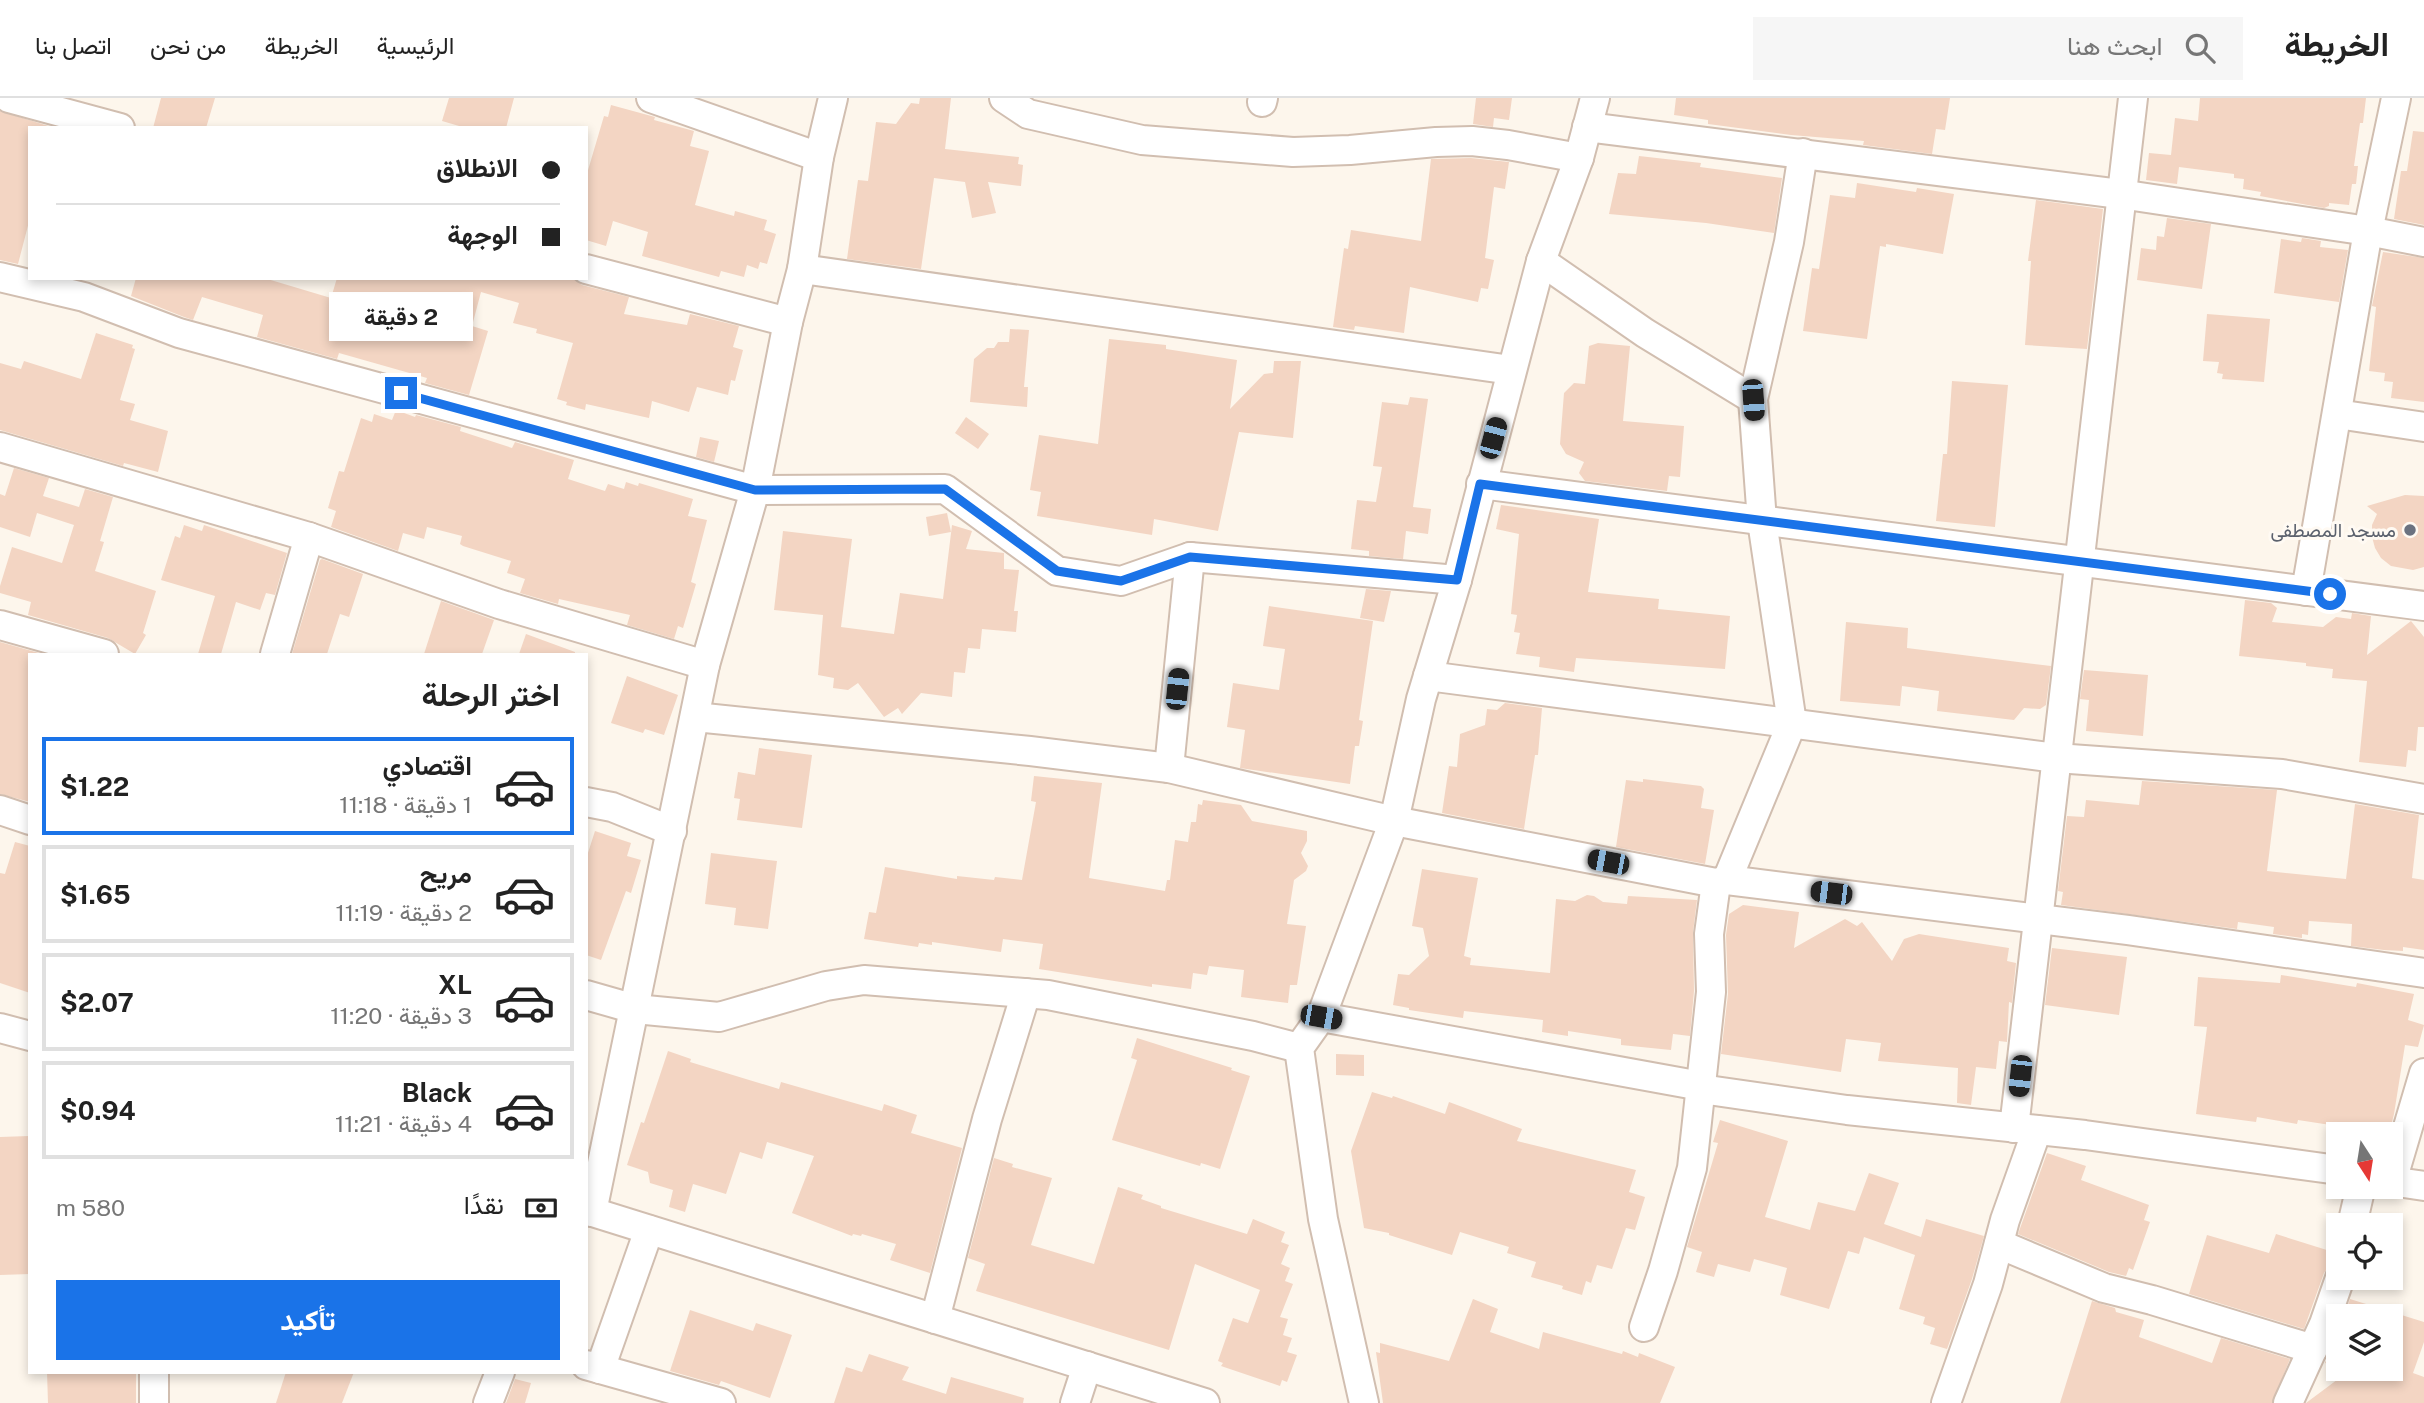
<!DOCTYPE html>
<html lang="ar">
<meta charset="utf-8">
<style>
:root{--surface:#fff;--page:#f6f6f6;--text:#222;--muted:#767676;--line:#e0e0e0;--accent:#1a73e8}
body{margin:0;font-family:"Public Sans",Vazirmatn,sans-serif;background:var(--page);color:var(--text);direction:rtl;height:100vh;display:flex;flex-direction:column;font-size:26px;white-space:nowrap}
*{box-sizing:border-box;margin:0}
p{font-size:23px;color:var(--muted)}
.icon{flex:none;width:38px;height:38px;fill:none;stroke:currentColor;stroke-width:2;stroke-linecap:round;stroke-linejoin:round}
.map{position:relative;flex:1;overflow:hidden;direction:ltr}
.side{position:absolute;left:28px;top:555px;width:560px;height:721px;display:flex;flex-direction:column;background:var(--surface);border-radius:0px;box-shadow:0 4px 10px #0003;direction:rtl}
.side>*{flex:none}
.banner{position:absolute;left:28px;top:28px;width:560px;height:154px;border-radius:0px;box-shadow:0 4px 10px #0003;direction:rtl;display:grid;align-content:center;height:154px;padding:0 28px;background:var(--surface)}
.needle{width:46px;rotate:168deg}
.tools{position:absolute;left:2326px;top:1024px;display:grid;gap:14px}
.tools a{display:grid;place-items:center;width:77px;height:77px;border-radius:0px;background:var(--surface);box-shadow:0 4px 10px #0003;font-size:35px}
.end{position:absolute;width:32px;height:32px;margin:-16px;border:9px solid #1a73e8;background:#fff;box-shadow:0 0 0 4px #fff}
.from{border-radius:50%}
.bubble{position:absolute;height:49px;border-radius:0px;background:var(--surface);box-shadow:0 4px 10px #0003;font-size:23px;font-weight:700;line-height:49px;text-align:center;direction:rtl}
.car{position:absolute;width:21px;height:42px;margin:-21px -10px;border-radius:9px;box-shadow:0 0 5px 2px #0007;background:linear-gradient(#222 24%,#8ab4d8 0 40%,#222 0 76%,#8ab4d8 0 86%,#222 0)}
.banner b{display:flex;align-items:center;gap:24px;height:66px;font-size:26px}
.banner b+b{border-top:2px solid var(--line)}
.banner i{width:18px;height:18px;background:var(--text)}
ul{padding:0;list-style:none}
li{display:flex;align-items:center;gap:21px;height:98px;margin:0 14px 10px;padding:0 14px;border:4px solid var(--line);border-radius:0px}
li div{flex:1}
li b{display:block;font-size:26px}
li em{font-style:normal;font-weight:700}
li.on{border-color:var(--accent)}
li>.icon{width:63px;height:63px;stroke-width:1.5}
h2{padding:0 28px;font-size:32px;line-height:84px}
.pay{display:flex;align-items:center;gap:18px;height:77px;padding:0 28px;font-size:26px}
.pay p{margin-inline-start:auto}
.action{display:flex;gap:14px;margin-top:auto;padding:14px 28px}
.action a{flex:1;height:80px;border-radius:0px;background:var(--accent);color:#fff;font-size:28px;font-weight:700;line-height:80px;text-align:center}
header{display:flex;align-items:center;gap:42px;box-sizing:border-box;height:98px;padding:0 35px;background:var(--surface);border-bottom:2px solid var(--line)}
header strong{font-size:33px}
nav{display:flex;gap:38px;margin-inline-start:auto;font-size:24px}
.search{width:490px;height:63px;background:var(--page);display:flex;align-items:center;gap:18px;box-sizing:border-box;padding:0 24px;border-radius:0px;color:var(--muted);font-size:26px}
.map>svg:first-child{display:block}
.building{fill:#f3d5c3}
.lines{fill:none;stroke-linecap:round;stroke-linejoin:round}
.street-casing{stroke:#d1beb0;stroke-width:32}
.street{stroke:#fff;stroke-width:28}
.route{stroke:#1a73e8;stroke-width:9}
.worship-dot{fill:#6b7280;stroke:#fffaf3;stroke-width:2.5}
.labels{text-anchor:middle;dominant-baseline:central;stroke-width:6;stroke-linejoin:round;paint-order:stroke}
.worship-label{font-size:19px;fill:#5b616d;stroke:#fffaf3;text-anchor:end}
</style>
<header>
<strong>الخريطة</strong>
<div class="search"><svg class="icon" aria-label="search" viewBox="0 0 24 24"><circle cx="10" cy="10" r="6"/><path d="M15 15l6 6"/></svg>ابحث هنا</div>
<nav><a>الرئيسية</a><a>الخريطة</a><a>من نحن</a><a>اتصل بنا</a></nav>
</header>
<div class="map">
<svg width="2424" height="1305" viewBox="0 0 2424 1305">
<rect width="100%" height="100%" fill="#fdf6ec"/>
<g class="building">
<polygon points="161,0 215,0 206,30 153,30"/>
<polygon points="449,0 514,0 506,30 466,30 442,23"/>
<polygon points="920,0 951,0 945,51 1019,59 1018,66 1023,67 1021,88 988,84 996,115 972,120 965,84 934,80 921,171 847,161 858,82 868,83 876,24 896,26 911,5 919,6"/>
<polygon points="1476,0 1512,0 1509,22 1494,20 1493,29 1473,26"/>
<polygon points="1676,0 1950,0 1945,32 1936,31 1932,56 1863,47 1864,43 1791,37 1708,26 1708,22 1674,17"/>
<polygon points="2200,0 2366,0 2363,25 2360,25 2354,68 2358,68 2356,86 2352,86 2349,107 2329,105 2329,108 2324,110 2260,98 2261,94 2243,91 2244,81 2234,80 2234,76 2179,69 2177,86 2146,82 2149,55 2171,57 2175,20 2198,23"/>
<polygon points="611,7 655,19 654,22 694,33 690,48 709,53 695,107 734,118 735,113 767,122 764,132 776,136 767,166 760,164 758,171 747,167 744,179 721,173 719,179 642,158 648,134 613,123 606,148 586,142 586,79 604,18 608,19"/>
<polygon points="0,13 55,30 30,30 30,120 18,166 0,162"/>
<polygon points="2413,33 2424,34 2424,127 2394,121 2401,73 2407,73"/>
<polygon points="1639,58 1701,65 1700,69 1782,80 1774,135 1706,125 1609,116 1618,75 1636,76"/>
<polygon points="1471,60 1509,64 1505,91 1494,89 1485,160 1494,162 1488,191 1481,190 1478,204 1410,189 1404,235 1355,228 1354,232 1333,229 1344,150 1348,151 1351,132 1421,143 1431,61"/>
<polygon points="1857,85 1916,94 1917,90 1954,96 1943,156 1886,146 1886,149 1880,148 1867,241 1803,233 1812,170 1819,171 1830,97 1855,100"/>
<polygon points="2036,102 2103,111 2087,251 2025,247 2031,163 2028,163"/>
<polygon points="2167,120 2211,126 2202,191 2137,182 2141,150 2156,152 2157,138 2164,139"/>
<polygon points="2302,140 2321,143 2320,149 2348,152 2339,204 2274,195 2281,141 2301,144"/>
<polygon points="2383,154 2424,160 2424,304 2391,300 2393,284 2384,283 2385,275 2369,273 2376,209 2372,208"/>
<polygon points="136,180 264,180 331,200 337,180 573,180 582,187 629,199 624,216 687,227 690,216 739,228 733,249 743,252 735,283 731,282 728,297 697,289 689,314 652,303 649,320 586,306 585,312 566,307 567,304 557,301 573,245 536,235 537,231 513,225 519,205 481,194 472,228 488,233 469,297 425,285 427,280 339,255 337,261 257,239 263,217 202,199 193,222 184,219 131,198"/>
<polygon points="2207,216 2270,221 2264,284 2222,281 2223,276 2217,275 2219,264 2203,263"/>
<polygon points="1010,231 1029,232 1024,289 1028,289 1027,309 970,304 974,261 987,250 994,250 998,244 1009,244"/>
<polygon points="96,235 133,247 132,250 135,251 120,302 135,306 130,322 168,333 158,374 124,365 123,368 0,332 0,265 21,271 24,263 81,281"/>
<polygon points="1109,241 1166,247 1166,251 1237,262 1230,311 1264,276 1273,275 1274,263 1301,263 1293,340 1239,334 1218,433 1154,421 1152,437 1037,418 1041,394 1030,392 1039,337 1098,346"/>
<polygon points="1598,245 1630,248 1623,323 1684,328 1680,379 1669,378 1667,393 1585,383 1579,375 1584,364 1566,356 1560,346 1564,295 1574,285 1585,286 1589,248"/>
<polygon points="1952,283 2008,287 1995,429 1936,423 1943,356 1947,356"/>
<polygon points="1410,299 1428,301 1413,409 1431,411 1428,436 1406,433 1403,461 1369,458 1369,453 1351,451 1353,434 1357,402 1376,404 1382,369 1373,368 1382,304 1408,307"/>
<polygon points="396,312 415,319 416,317 461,329 460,333 512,350 515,344 574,362 568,381 605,393 608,386 624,391 626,384 638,388 639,385 693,401 688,418 707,422 691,484 696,486 683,530 678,528 674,541 627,527 630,517 559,501 558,506 520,495 525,481 507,475 511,463 463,448 460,446 462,438 427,429 424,441 403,435 398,453 331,429 336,413 328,410 339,373 344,374 361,320 372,324 374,316 392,322"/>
<polygon points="966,319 989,336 978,351 955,335"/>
<polygon points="700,339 719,343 714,364 696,359"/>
<polygon points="14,370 49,380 43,398 79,409 85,391 113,399 100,443 104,444 95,473 156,493 143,535 146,537 135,556 108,540 28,517 31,504 0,495 0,488 12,449 62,465 74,427 37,415 30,439 0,429 0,396 5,398"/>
<polygon points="2405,397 2424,398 2424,469 2413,472 2391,468 2381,460 2375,450 2372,439 2372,427 2377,416 2367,408"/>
<polygon points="1501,407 1599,421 1588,494 1659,501 1658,511 1730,518 1725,571 1576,560 1574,574 1539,569 1540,559 1516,556 1520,535 1514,534 1517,517 1511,516 1519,436 1496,431"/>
<polygon points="947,415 951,434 929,438 926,419"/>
<polygon points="184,427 202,433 204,427 287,455 275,497 266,495 260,512 236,504 221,556 198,556 215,498 161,482 175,438 180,440"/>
<polygon points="952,427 972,433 966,451 1004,455 1004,471 1019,472 1014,513 1018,513 1016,534 982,531 980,551 968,550 965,575 954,574 952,599 921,595 902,616 898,610 884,619 858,585 848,592 833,590 834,580 818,577 823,517 774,512 783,433 852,441 841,529 894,536 900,495 943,501"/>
<polygon points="322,461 363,476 349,519 340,516 327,556 292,556 320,462"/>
<polygon points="1366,491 1391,493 1384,524 1360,520"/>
<polygon points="2245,502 2271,505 2277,510 2272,524 2323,529 2336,519 2351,521 2352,515 2371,518 2367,557 2411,523 2424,539 2424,629 2418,629 2416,653 2408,652 2406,669 2359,664 2367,583 2332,580 2333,571 2306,568 2306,565 2239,558"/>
<polygon points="441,503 494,522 482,556 424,556"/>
<polygon points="1269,508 1373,523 1359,622 1363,623 1359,648 1355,648 1350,686 1240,670 1245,632 1227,629 1233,585 1279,592 1285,551 1263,548"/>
<polygon points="1846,524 1908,530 1907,550 2051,568 2046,607 2040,611 2024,610 2014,622 1937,613 1939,593 1902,588 1900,608 1840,603"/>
<polygon points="526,536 575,554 575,556 519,556"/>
<polygon points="0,544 39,555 30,556 30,704 0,696"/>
<polygon points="2084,572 2148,577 2143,638 2086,633 2089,602 2080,601"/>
<polygon points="627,578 678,597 664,637 645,631 643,635 611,625"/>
<polygon points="1505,605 1542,610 1538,657 1535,657 1524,731 1442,715 1449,668 1457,669 1460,636 1485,627 1487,611 1497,612"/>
<polygon points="759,650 812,657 802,730 737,722 740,701 734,700 738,674 755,677"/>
<polygon points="1034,678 1102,685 1089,780 1165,793 1167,782 1170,782 1175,742 1188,744 1191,724 1196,724 1198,706 1202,707 1203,702 1241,707 1252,723 1307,733 1307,743 1301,755 1308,768 1306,773 1294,782 1287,826 1306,828 1297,887 1290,887 1288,905 1241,899 1244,872 1209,868 1207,877 1193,875 1191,891 1152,886 1152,889 1039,871 1043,846 1003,841 1001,854 932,844 932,847 919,845 918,849 864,841 869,814 876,815 885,769 957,781 957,778 994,782 995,779 1022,782 1036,704 1031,703"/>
<polygon points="1643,681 1701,688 1704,691 1701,710 1714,712 1705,766 1616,749 1626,682 1643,684"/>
<polygon points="2142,683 2277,692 2267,773 2346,781 2355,706 2419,717 2412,780 2424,782 2424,852 2403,849 2403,853 2384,852 2351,848 2352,826 2309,823 2308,837 2302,836 2302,840 2273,836 2274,829 2238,824 2237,831 2061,807 2063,794 2058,793 2067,718 2084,719 2086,702 2139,707"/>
<polygon points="595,733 631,745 627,758 641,762 631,795 626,793 601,862 586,857 586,761"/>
<polygon points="15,744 30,748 30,895 0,885 0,775 5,776"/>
<polygon points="711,755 777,763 768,831 734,827 736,810 705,806"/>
<polygon points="1422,771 1478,780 1464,858 1471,860 1470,867 1550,875 1556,801 1575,803 1587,797 1594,798 1603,804 1627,806 1628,798 1697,802 1693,834 1694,893 1690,938 1673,936 1671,952 1621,947 1621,941 1568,933 1568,938 1542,934 1543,922 1464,913 1463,920 1409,912 1409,910 1393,907 1398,876 1409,877 1429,858 1423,830 1412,828"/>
<polygon points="1743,807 1799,814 1794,850 1845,821 1857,828 1862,824 1892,863 1904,841 1919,836 2009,850 2007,863 2016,865 2012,905 2009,904 2007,944 1999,943 1996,971 1976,969 1971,1007 1957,1005 1958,970 1878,963 1881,945 1846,941 1841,974 1721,956 1728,896 1726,837 1729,816"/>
<polygon points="2052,850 2127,859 2119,917 2045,907"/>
<polygon points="2281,877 2356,889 2357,885 2414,896 2408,922 2424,927 2418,949 2405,947 2394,1016 2389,1036 2298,1022 2297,1026 2257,1019 2256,1024 2196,1016 2207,929 2194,928 2198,879 2280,885"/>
<polygon points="1137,940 1232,970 1231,972 1250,978 1220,1071 1201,1065 1200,1068 1112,1042 1137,962 1131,960"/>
<polygon points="668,953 691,961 690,964 779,991 781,984 882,1013 884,1006 917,1017 911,1035 962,1050 930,1175 890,1162 896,1146 862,1136 861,1138 853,1136 852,1138 792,1115 814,1058 767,1044 762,1061 740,1054 726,1096 693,1086 685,1114 669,1109 673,1092 650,1085 648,1074 627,1067 641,1024 644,1025"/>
<polygon points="1336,956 1364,957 1364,978 1336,977"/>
<polygon points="1372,994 1392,1000 1393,998 1445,1016 1449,1004 1522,1031 1517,1043 1636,1072 1629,1094 1645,1099 1635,1132 1626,1130 1612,1171 1597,1167 1591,1185 1586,1183 1582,1197 1562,1191 1563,1188 1531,1179 1536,1164 1507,1155 1509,1149 1460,1134 1452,1157 1389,1137 1389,1135 1364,1130 1351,1053"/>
<polygon points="1720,1022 1788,1043 1765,1119 1810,1132 1818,1104 1855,1113 1869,1075 1899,1085 1884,1126 1921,1139 1926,1121 1984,1138 1972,1181 1947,1251 1930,1246 1935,1230 1923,1226 1925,1219 1899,1211 1915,1157 1864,1139 1859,1156 1848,1153 1829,1211 1780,1197 1787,1170 1754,1161 1750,1174 1718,1166 1714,1179 1696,1174 1702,1154 1687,1149 1718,1045 1713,1044"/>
<polygon points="29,1038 30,1176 0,1177 0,1039"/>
<polygon points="2047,1055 2086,1068 2081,1082 2149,1107 2144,1122 2150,1124 2133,1172 2129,1170 2126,1178 2109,1174 2018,1136"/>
<polygon points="994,1060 1013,1066 1012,1069 1052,1080 1031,1147 1094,1166 1118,1089 1143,1097 1141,1101 1161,1108 1161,1110 1247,1136 1253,1121 1285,1134 1281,1144 1289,1147 1281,1166 1290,1170 1285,1183 1293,1186 1280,1219 1288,1221 1283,1237 1292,1240 1287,1254 1297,1257 1287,1284 1282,1282 1280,1288 1221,1268 1223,1265 1218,1263 1233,1220 1248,1225 1260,1192 1195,1166 1169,1252 976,1193 985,1166 968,1160"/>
<polygon points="2276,1136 2330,1153 2327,1163 2335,1164 2329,1168 2324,1175 2304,1231 2189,1196 2207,1137 2269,1155"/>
<polygon points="1473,1201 1498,1211 1490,1234 1539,1251 1543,1234 1622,1256 1623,1253 1638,1259 1639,1255 1675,1269 1660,1305 1383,1305 1376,1254 1380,1255 1380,1245 1449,1263"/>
<polygon points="2350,1201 2424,1224 2424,1244 2413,1275 2424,1279 2424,1305 2306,1305 2353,1270 2390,1270 2390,1218 2344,1218"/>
<polygon points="2092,1203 2115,1210 2116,1214 2144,1222 2139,1239 2212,1265 2221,1240 2290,1261 2272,1305 2060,1305"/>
<polygon points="690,1212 753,1233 756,1225 792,1237 770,1300 721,1283 719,1287 670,1273"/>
<polygon points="2338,1235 2338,1269 2325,1265"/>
<polygon points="869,1256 909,1269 902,1282 946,1296 951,1279 1024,1300 1023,1305 834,1305 846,1269 862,1274"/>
<polygon points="47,1274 136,1274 136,1305 48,1305"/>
<polygon points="286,1274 354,1274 342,1305 276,1305"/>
<polygon points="515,1281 531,1285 525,1305 506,1305"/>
</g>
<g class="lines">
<defs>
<g id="street">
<polyline points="9,0 120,30"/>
<polyline points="651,0 819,59"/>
<polyline points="1004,0 1028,16 1142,42 1293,54 1350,52 1436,44 1472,43 1508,47 1579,60"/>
<polyline points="1262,4 1263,0"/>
<polyline points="1587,29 2120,96 2368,133 2424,144"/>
<polyline points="1541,163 1645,235 1753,301"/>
<polyline points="586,171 788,224"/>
<polyline points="802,171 1511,272"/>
<polyline points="0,179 84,199 179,235 755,392 945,391 1057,473 1121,483 1190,459 1457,482"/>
<polyline points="2337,316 2424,329"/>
<polyline points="0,349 309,439 499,506 705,567"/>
<polyline points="1481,386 2424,508"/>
<polyline points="2306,493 2368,133 2396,0"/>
<polyline points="0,527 104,556"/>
<polyline points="275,556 309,439"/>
<polyline points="1428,578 2056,660 2282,676 2424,701"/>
<polyline points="695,619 1030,653 1169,670 1394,723 1716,785 1727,782 2128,832 2424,875"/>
<polyline points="1169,670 1190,459"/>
<polyline points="586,704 612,709 672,733"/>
<polyline points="0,712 30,722"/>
<polyline points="1727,782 1792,625 1762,423 1753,301 1789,144 1803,55"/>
<polyline points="586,897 635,911 719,919 826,888 864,882 1048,897 1253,938 1299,950"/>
<polyline points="1321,919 1690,986 1701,991 1847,1012 2085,1037 2338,1072"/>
<polyline points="0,930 30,938"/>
<polyline points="2014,1030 2133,0"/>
<polyline points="2390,1083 2424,1088"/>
<polyline points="2392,1083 2424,975"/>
<polyline points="586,1112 1205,1305"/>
<polyline points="592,1114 705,567 755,392 788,224 802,171 819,59 833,0"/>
<polyline points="2352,1127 2361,1088"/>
<polyline points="1999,1146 2104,1190 2152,1202 2313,1251"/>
<polyline points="935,1221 987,1021 1026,895"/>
<polyline points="1644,1229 1663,1173 1692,1070 1711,894 1709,836 1716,785"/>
<polyline points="586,1267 721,1305"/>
<polyline points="600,1271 649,1132"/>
<polyline points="154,1274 154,1305"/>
<polyline points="488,1305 500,1274"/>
<polyline points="1075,1305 1087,1268"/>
<polyline points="1364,1305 1323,1121 1299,950 1321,919 1394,723 1421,601 1457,482 1541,163 1579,60 1595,0"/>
<polyline points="1946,1305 1988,1186 2005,1122 2037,1032"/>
<polyline points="2288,1305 2324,1226 2340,1180"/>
</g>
</defs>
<use href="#street" class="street-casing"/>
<use href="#street" class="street"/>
</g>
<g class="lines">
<polyline class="route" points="401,295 755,392 945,391 1057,473 1121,483 1190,459 1457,482 1480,386 2330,496"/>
</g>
<circle class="worship-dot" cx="2410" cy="432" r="7"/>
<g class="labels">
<g class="worship-label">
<text x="2396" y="432">مسجد المصطفى</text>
</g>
</g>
</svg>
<div class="tools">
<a><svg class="needle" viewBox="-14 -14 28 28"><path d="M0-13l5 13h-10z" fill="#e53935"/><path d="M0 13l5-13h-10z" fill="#767676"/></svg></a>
<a><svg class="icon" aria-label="locate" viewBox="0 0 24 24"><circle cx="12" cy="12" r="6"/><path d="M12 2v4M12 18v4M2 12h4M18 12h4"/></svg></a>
<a><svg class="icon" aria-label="layers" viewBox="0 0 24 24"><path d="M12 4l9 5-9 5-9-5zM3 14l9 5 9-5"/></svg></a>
</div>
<i class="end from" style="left:2330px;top:496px"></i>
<i class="end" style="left:401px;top:295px"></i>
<div class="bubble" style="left:329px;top:194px;width:144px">2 دقيقة</div>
<i class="car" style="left:1753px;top:302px;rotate:176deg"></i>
<i class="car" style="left:1493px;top:340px;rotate:15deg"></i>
<i class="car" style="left:1177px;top:591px;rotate:6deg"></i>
<i class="car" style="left:1608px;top:764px;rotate:281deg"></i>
<i class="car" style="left:1831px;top:795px;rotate:277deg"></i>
<i class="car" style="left:1321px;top:919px;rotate:100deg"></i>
<i class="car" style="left:2020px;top:978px;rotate:186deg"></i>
<div class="banner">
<b><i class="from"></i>الانطلاق</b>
<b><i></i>الوجهة</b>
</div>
<section class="side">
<h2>اختر الرحلة</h2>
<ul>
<li class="on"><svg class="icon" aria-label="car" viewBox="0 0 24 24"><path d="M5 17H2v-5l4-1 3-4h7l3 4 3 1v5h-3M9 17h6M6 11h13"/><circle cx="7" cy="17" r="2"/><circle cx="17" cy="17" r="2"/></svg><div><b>اقتصادي</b><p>1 دقيقة · 11:18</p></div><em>$1.22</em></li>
<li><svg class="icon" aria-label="car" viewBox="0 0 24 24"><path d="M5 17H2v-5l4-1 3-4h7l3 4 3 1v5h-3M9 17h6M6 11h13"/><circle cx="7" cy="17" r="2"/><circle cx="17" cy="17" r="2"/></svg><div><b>مريح</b><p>2 دقيقة · 11:19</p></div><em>$1.65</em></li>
<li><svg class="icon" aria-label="car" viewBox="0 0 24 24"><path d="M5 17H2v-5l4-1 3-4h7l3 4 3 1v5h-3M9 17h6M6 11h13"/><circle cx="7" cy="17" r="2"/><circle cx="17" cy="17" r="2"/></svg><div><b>XL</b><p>3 دقيقة · 11:20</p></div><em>$2.07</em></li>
<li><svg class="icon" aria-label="car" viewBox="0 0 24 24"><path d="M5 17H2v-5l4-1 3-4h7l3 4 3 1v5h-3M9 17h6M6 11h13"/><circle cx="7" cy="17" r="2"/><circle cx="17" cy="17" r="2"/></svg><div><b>Black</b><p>4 دقيقة · 11:21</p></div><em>$0.94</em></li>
</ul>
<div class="pay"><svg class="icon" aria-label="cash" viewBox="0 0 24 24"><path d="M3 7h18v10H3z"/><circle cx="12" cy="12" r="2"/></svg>نقدًا<p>580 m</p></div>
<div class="action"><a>تأكيد</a></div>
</section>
</div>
